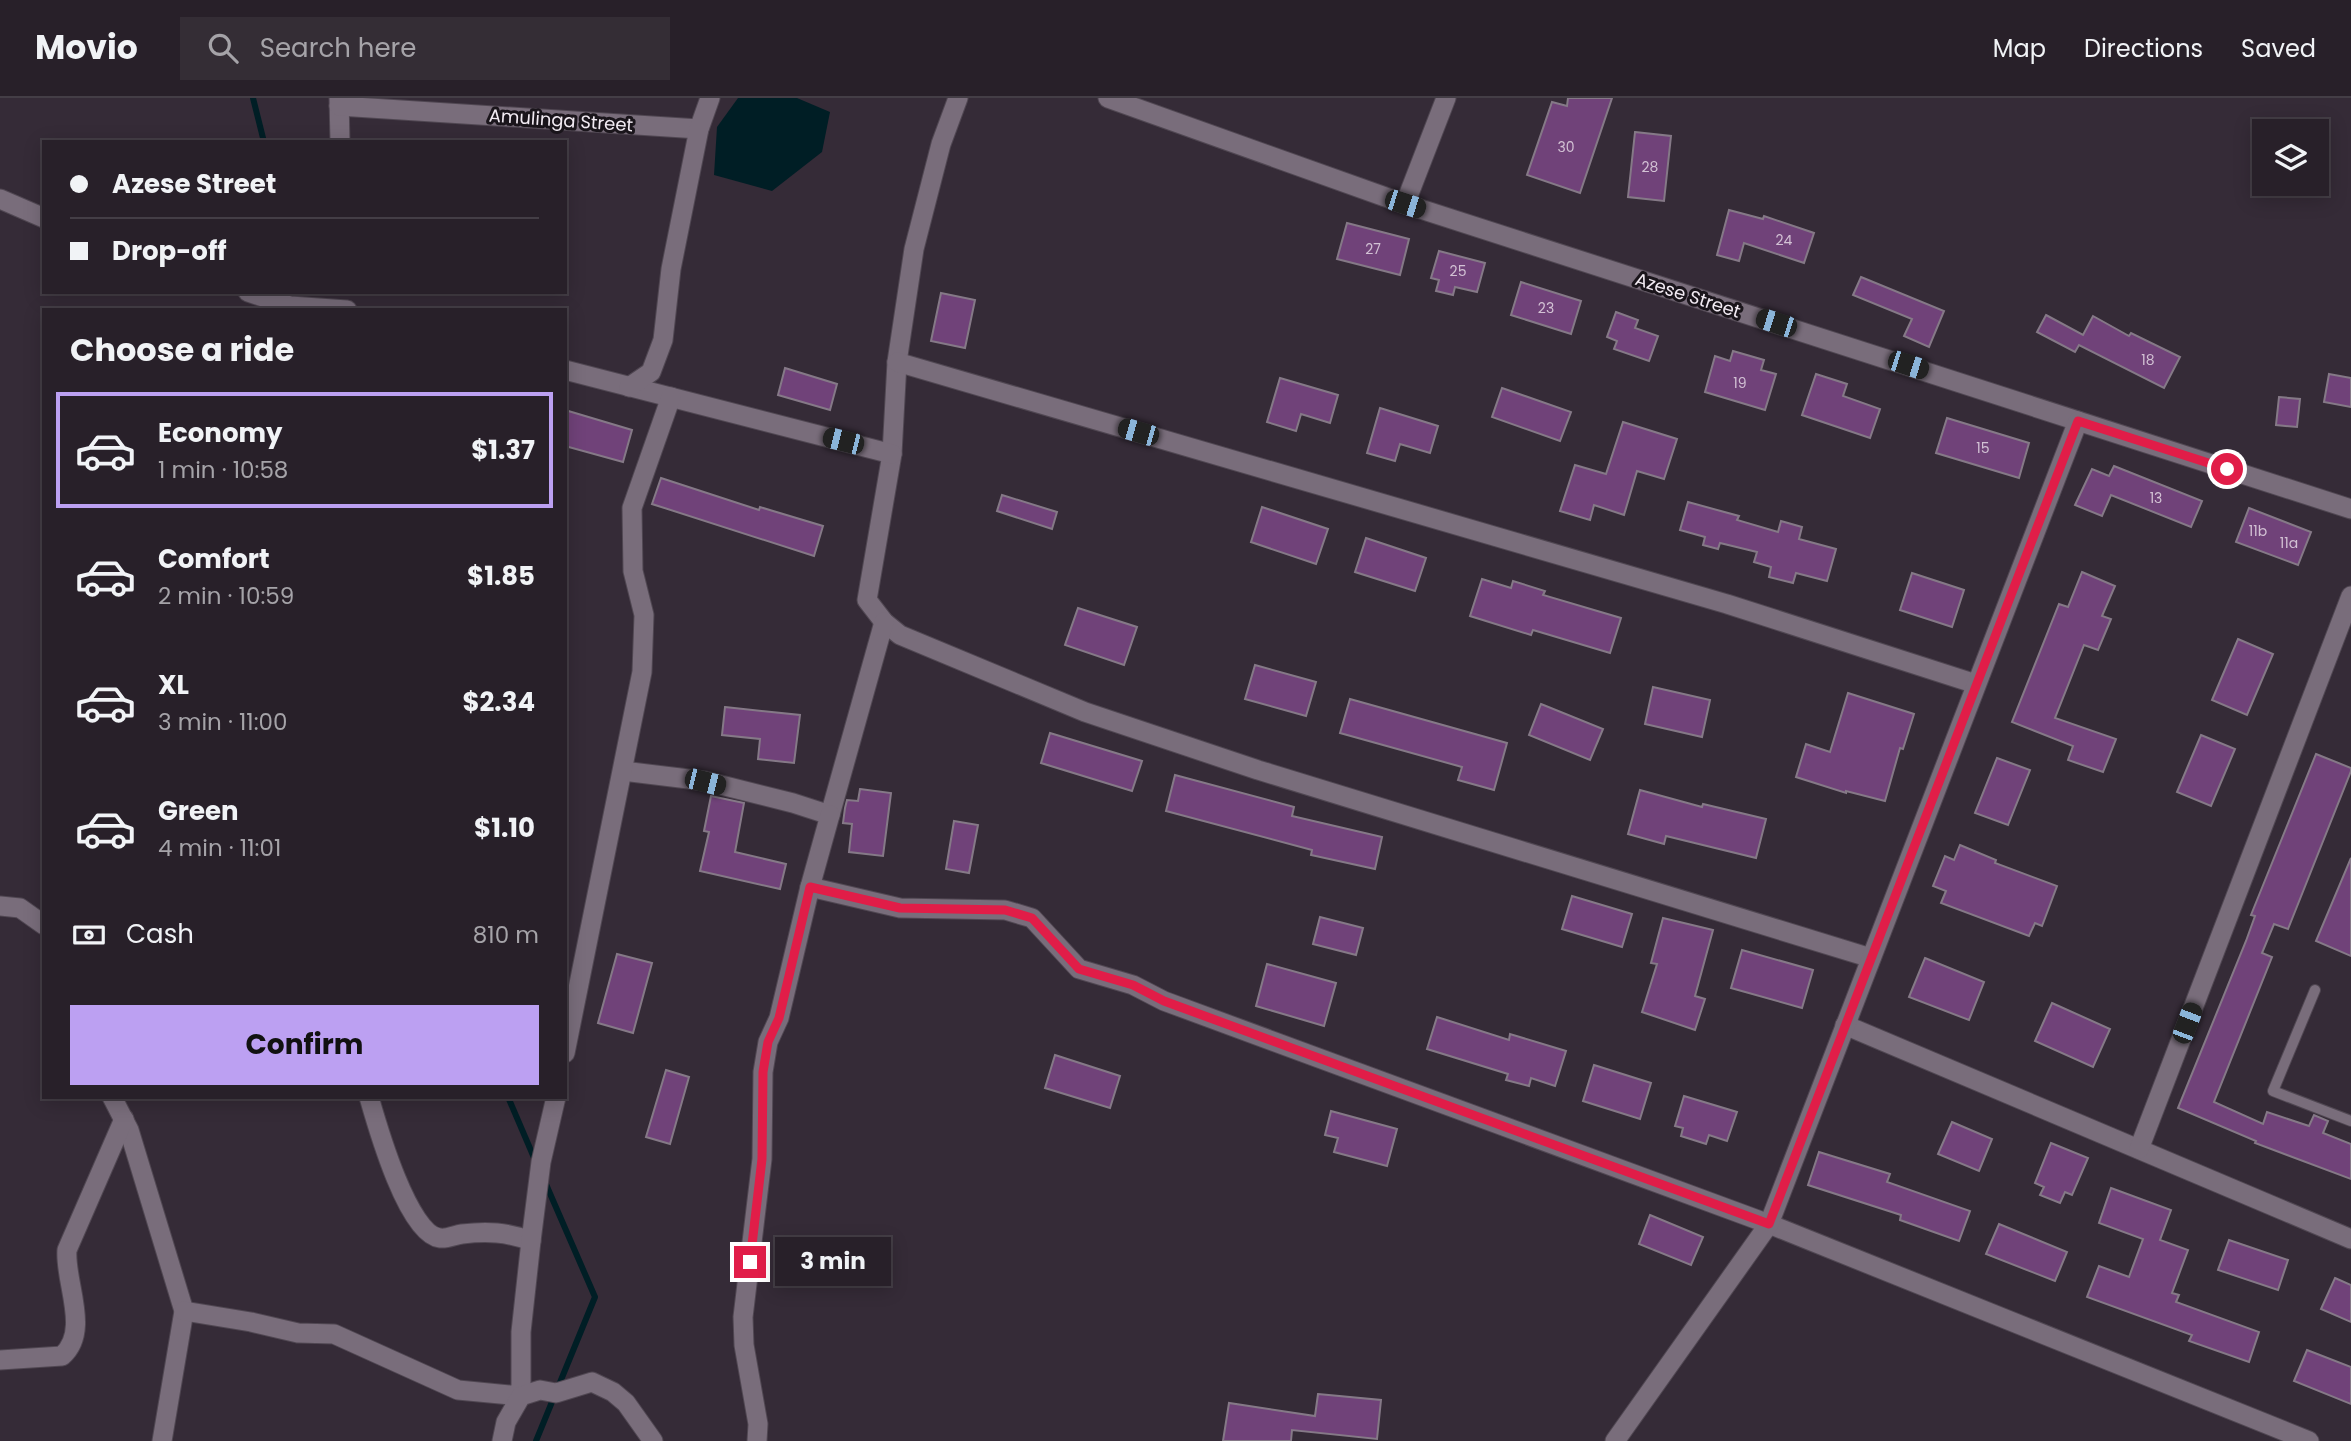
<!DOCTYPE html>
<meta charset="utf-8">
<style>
:root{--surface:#282029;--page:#342d35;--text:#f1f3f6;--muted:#a5a3a8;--line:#443e46;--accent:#bca0f2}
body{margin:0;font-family:Poppins,sans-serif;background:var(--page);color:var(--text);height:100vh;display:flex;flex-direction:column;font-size:26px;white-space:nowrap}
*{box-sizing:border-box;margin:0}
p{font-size:23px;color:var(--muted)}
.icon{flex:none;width:38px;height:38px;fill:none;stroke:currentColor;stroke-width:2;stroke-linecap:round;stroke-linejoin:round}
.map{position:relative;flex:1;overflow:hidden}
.side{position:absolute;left:42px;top:210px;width:525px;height:791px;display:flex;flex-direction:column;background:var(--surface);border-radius:0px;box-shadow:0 4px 18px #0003,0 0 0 2px var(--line)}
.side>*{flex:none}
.guide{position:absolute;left:42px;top:42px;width:525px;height:154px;border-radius:0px;box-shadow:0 4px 18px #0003,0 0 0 2px var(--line);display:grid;align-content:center;height:154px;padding:0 28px;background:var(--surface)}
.tools{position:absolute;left:2252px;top:21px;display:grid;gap:14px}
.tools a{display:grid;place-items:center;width:77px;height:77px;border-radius:0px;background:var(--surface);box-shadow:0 4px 18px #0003,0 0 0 2px var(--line);font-size:35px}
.end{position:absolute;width:32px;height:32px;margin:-16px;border:9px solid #e11d48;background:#fff;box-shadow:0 0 0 4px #fff}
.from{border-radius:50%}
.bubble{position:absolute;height:49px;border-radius:0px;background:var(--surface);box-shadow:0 4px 18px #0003,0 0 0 2px var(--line);font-size:23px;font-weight:700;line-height:49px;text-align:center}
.car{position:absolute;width:21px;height:42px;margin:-21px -10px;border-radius:9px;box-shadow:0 0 5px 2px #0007;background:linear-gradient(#222 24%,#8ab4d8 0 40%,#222 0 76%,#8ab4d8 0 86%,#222 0)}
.guide b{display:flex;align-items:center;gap:24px;height:66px;font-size:26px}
.guide b+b{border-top:2px solid var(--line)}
.guide i{width:18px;height:18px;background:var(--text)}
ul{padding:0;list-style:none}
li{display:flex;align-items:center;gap:21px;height:116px;margin:0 14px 10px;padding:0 14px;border:4px solid transparent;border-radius:0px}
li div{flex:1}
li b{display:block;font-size:26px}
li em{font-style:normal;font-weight:700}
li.on{border-color:var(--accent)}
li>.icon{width:63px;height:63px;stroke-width:1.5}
h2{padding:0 28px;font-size:32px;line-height:84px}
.pay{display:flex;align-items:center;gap:18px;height:77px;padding:0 28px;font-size:26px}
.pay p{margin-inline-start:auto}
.primary-button{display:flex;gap:14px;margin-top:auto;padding:14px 28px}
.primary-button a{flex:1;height:80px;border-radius:0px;background:var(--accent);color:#111;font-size:28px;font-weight:700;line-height:80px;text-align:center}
header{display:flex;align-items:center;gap:42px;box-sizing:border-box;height:98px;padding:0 35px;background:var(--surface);border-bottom:2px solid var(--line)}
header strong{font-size:33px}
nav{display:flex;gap:38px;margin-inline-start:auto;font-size:24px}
.search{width:490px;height:63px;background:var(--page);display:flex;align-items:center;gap:18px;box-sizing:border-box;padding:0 24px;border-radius:0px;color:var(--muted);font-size:26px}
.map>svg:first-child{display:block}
.water{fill:#001e25}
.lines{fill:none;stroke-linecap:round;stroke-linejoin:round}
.stream{stroke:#001e25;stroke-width:6}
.building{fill:#704279;stroke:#857987;stroke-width:2}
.service-casing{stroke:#504752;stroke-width:12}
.minor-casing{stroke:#504752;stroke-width:21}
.service{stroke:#796d7b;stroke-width:10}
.minor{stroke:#796d7b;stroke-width:19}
.route{stroke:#e11d48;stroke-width:9}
.labels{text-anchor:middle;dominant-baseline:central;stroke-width:6;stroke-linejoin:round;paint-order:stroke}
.number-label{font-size:14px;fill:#d2c1d4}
.street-label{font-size:18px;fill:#f2ebf3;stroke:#1a151b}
</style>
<header>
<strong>Movio</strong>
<div class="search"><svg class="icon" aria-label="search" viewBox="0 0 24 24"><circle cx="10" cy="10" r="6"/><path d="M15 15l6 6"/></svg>Search here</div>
<nav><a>Map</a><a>Directions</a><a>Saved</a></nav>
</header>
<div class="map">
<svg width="2351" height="1343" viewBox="0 0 2351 1343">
<rect width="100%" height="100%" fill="#352b37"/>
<polygon class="water" points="738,0 797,0 830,14 822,54 772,93 714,77 717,29"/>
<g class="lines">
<g class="stream">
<polyline points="253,0 264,44"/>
<polyline points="508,999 535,1062"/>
<polyline points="536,1343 595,1199 545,1084"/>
</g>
</g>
<g class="building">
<polygon points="1568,0 1612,0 1580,95 1527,77 1552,4 1567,8"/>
<polygon points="1635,34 1671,38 1664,103 1628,99"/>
<polygon points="1729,112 1763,121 1764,118 1814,135 1804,165 1744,145 1739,163 1717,157"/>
<polygon points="1347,125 1409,141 1400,177 1337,161"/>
<polygon points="1439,153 1485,165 1477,194 1455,189 1453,197 1436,193 1439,182 1431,180"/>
<polygon points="1861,179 1944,213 1929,249 1904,238 1912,221 1853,197"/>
<polygon points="1521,184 1581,203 1571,236 1511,217"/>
<polygon points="941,195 975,202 965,250 931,243"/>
<polygon points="1616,214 1638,222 1635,230 1658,238 1649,263 1614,251 1617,243 1607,239"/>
<polygon points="2046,217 2083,237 2093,218 2129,238 2131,235 2180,259 2164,290 2079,247 2075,254 2037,234"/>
<polygon points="1733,253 1764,262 1761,272 1776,276 1765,312 1705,294 1715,258 1730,263"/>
<polygon points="785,270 837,286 830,312 778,297"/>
<polygon points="1816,276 1847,286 1843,298 1880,311 1870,340 1802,317"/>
<polygon points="2329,276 2351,280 2351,309 2324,304"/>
<polygon points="1280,280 1338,297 1330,325 1301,316 1296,333 1267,324"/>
<polygon points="1502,290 1571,314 1560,343 1492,319"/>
<polygon points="2279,299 2300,301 2297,329 2276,327"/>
<polygon points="1380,310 1438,328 1430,355 1400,346 1395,363 1367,355"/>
<polygon points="565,312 632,332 623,364 565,348"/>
<polygon points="1947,320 2029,345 2019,380 1936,355"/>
<polygon points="1623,324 1677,341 1664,381 1637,373 1624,417 1594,407 1590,422 1560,413 1575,367 1606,376"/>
<polygon points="2114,368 2202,403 2191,429 2111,397 2102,418 2075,407 2092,371 2109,378"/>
<polygon points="661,380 759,412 760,409 823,428 814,458 652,406"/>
<polygon points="1002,397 1057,414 1052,431 997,413"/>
<polygon points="1688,404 1739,418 1737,422 1778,434 1781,423 1802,429 1799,441 1836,451 1827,483 1796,475 1793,485 1769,479 1771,469 1754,464 1757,454 1720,445 1718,451 1703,447 1705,439 1680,432"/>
<polygon points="1262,409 1328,431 1316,466 1251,444"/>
<polygon points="2249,410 2311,434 2298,467 2236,444"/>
<polygon points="1366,440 1426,460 1415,493 1355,474"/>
<polygon points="2082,474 2115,488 2102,518 2111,521 2098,552 2084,547 2055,620 2116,641 2103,674 2068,662 2073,648 2012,624 2059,506 2068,509"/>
<polygon points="1912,475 1964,492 1952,529 1900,512"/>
<polygon points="1482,481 1511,490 1513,483 1545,493 1543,497 1621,520 1610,555 1533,532 1531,537 1470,518"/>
<polygon points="1078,510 1137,529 1124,567 1065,547"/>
<polygon points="2238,541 2273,556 2247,617 2212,602"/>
<polygon points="1255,567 1316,584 1306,618 1245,601"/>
<polygon points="1653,589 1710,602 1702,639 1645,626"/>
<polygon points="1848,595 1914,616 1903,651 1900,650 1885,703 1846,693 1846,695 1796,679 1806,646 1830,654"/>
<polygon points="1350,601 1507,645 1494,692 1458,682 1462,669 1340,635"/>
<polygon points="1541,606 1603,631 1590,662 1529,637"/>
<polygon points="725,609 800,617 794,665 758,661 760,641 722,637"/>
<polygon points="1050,635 1142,663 1132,693 1041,665"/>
<polygon points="2201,637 2235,651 2211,708 2177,694"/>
<polygon points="2316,656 2351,670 2351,673 2288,831 2274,826 2262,855 2272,859 2214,1004 2263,1026 2267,1014 2309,1028 2314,1017 2328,1023 2323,1035 2351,1046 2351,1081 2255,1045 2256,1043 2178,1010 2246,843 2255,818 2251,817"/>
<polygon points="1997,660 2030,672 2008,727 1975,715"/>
<polygon points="1175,677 1294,709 1292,718 1382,739 1375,771 1311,757 1312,752 1166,713"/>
<polygon points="860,691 891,695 883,758 849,754 852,726 843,725 845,710 847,702 858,703"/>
<polygon points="1640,692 1702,709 1703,706 1766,721 1756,760 1666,738 1664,746 1628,736"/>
<polygon points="711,698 744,705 735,754 786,766 780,791 700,773 709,734 704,733"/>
<polygon points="954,723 978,727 969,775 946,771"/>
<polygon points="1960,747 1996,762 1995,765 2057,788 2042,828 2035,825 2029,838 1941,805 1946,793 1933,788 1945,758 1954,762"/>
<polygon points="2351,760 2351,858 2316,843"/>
<polygon points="1572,798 1632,816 1622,849 1562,831"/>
<polygon points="1320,819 1363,830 1356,857 1313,846"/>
<polygon points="1663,820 1713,832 1695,898 1705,901 1695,932 1642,914 1657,866 1651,865"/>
<polygon points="1742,852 1813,872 1802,910 1731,890"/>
<polygon points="617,856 652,865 633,935 598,925"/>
<polygon points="1925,860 1984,884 1969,922 1909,899"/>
<polygon points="1267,866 1336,885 1324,928 1256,908"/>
<polygon points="2052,905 2110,931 2093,969 2035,943"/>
<polygon points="1437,919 1509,942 1510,936 1566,953 1555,988 1531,980 1529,988 1506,982 1508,976 1427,951"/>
<polygon points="1055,957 1120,978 1110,1010 1045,990"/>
<polygon points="1594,967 1651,985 1640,1021 1583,1003"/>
<polygon points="666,972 689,979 670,1046 646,1039"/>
<polygon points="1684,998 1737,1014 1727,1043 1709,1037 1706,1046 1681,1038 1683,1030 1675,1028"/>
<polygon points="1331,1013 1397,1031 1387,1068 1334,1054 1338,1040 1325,1037"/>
<polygon points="1952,1024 1992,1041 1979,1073 1938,1056"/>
<polygon points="2051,1045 2088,1060 2072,1097 2065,1094 2060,1105 2040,1097 2044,1089 2035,1085"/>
<polygon points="1819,1054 1890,1076 1887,1084 1970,1113 1959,1143 1900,1122 1901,1117 1808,1087"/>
<polygon points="2111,1090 2171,1112 2160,1142 2188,1152 2172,1195 2179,1197 2176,1204 2259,1234 2249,1264 2189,1243 2192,1237 2087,1199 2099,1168 2129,1179 2143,1141 2099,1125"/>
<polygon points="1650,1117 1703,1139 1691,1167 1639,1146"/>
<polygon points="1999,1126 2067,1154 2055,1183 1986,1156"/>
<polygon points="2229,1142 2288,1162 2278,1192 2218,1172"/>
<polygon points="2335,1180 2351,1187 2351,1224 2321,1211"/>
<polygon points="2307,1252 2351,1269 2351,1306 2294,1283"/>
<polygon points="1318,1296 1381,1302 1377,1341 1292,1332 1291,1343 1223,1343 1229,1305 1315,1318"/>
</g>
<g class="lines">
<defs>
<polyline id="service" points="2315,892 2273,993 2351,1023"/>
<g id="minor">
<polyline points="339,0 340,44"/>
<polyline points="958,0 941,46 914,151 897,264 892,356 867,502 884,524 900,537 1085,614 1258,672 1871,860"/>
<polyline points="1108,0 1405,106 2351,411"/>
<polyline points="339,8 699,31"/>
<polyline points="0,101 44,120"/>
<polyline points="1405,106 1446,0"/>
<polyline points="248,194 290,208 347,212"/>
<polyline points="897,264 1727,506 1976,586"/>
<polyline points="565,272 892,356"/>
<polyline points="629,289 651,274 663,242 671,171 699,31 710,0"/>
<polyline points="623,673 705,683 793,705 830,717 884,524"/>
<polyline points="810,789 900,810 1005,812 1032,820 1079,871 1133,887 1164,903 1769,1126 2309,1343"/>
<polyline points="0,808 20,810 44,827"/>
<polyline points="1845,927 2351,1141"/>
<polyline points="565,955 642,574 644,517 633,473 632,410 671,299"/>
<polyline points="112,999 129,1032 184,1213 162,1343"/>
<path d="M 369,999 C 377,1027 408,1137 440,1140 C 447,1141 455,1137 462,1136 C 487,1133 507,1134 531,1143"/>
<polyline points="2139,1051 2351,498"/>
<polyline points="184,1213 251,1224 298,1235 334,1236 458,1292 521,1298 521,1234 531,1143 541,1064 556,999"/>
<path d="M 0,1262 L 62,1258 C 91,1233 64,1183 67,1152 L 124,1021"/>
<polyline points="502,1343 506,1324 521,1298 540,1292 556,1295 592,1284 613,1294 626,1305 653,1343"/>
<polyline points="757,1343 758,1326 744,1247 743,1219 762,1061 763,974 768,944 779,920 810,789 830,717"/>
<polyline points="1615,1343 1769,1126 2078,323"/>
</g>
</defs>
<use href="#service" class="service-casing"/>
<use href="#minor" class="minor-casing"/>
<use href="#service" class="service"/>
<use href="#minor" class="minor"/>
</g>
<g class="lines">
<polyline class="route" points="750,1164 762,1061 763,974 768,944 779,920 810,789 900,810 1005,812 1032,820 1079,871 1133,887 1164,903 1769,1126 2078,323 2227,371"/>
</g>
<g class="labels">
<g class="number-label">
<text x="1566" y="49">30</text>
<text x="1650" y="69">28</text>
<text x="1784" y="142">24</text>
<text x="1373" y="151">27</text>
<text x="1458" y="173">25</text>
<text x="1546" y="210">23</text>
<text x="2148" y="262">18</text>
<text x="1740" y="285">19</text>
<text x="1983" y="350">15</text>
<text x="2156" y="400">13</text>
<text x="2258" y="433">11b</text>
<text x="2289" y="445">11a</text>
</g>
<g class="street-label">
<text transform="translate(561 22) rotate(4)">Amulinga Street</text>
<text transform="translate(1688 197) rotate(18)">Azese Street</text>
</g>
</g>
</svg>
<div class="tools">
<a><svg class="icon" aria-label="layers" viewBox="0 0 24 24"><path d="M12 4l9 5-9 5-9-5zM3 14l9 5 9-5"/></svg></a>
</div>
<i class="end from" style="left:2227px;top:371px"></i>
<i class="end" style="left:750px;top:1164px"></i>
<div class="bubble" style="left:775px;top:1139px;width:116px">3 min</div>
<i class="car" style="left:1405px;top:106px;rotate:108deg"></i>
<i class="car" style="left:1776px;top:225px;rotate:288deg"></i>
<i class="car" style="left:1908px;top:267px;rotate:108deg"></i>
<i class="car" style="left:1138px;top:334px;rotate:286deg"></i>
<i class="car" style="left:843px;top:343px;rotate:284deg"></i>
<i class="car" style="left:705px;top:684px;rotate:104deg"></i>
<i class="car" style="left:2187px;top:925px;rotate:21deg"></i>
<div class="guide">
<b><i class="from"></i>Azese Street</b>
<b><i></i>Drop-off</b>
</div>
<section class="side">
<h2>Choose a ride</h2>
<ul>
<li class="on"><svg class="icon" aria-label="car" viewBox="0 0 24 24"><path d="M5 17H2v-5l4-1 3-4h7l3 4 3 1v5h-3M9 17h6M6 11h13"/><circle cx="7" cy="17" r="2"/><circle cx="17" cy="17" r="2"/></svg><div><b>Economy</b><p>1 min · 10:58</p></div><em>$1.37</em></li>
<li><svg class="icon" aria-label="car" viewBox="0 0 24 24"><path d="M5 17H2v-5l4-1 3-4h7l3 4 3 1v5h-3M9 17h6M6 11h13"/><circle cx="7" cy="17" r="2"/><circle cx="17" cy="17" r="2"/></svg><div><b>Comfort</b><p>2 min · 10:59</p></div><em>$1.85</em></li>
<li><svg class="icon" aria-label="car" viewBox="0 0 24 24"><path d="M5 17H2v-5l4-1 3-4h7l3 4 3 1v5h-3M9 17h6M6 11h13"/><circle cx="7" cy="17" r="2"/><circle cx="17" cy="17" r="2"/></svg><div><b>XL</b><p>3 min · 11:00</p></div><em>$2.34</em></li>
<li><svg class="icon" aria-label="car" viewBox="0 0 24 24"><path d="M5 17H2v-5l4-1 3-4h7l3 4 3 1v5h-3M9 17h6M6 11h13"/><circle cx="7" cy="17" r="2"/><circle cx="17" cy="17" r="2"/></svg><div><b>Green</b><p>4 min · 11:01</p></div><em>$1.10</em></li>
</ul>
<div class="pay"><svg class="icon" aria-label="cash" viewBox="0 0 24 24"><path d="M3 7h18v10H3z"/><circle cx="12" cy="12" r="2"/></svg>Cash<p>810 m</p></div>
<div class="primary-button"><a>Confirm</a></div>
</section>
</div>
